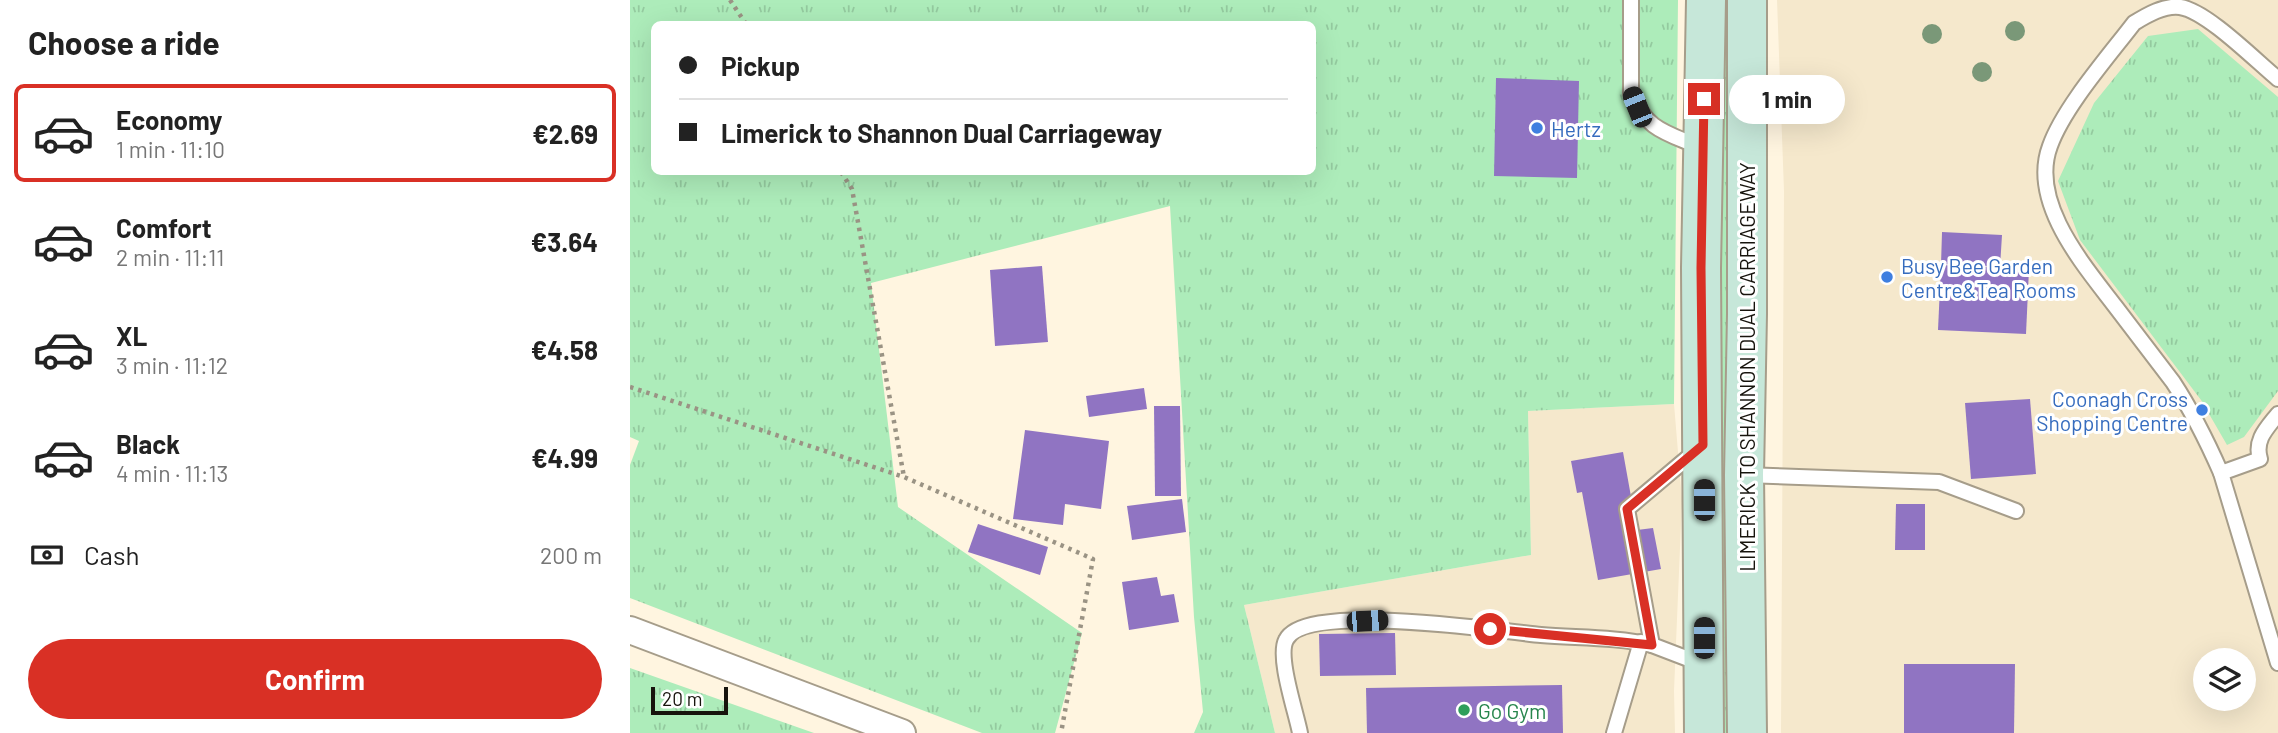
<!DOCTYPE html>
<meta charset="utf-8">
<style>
:root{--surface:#fff;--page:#f6f6f6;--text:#222;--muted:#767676;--line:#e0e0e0;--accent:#d93025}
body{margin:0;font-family:Barlow,sans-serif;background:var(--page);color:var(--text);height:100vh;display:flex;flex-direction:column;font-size:26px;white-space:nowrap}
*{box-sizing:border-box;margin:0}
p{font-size:23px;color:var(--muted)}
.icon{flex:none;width:38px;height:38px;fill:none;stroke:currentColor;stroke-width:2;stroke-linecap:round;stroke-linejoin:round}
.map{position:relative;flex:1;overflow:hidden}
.details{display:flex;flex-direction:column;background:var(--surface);width:630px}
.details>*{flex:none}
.guide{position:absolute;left:21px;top:21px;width:665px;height:154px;border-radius:10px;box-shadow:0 7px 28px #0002;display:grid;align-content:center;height:154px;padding:0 28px;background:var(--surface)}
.tools{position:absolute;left:1563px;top:648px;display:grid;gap:14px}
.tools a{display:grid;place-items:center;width:63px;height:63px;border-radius:50%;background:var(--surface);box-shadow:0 7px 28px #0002;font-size:35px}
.scale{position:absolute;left:21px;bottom:18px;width:77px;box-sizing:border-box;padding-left:7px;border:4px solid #17140d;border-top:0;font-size:19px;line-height:24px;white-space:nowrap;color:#17140d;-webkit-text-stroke:5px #fff;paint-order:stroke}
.end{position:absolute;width:32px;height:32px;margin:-16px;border:9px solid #d93025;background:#fff;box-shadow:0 0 0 4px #fff}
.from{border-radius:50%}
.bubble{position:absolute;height:49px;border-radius:24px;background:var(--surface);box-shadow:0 7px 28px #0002;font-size:23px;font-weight:700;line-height:49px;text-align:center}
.car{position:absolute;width:21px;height:42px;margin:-21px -10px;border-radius:9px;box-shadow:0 0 5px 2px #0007;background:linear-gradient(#222 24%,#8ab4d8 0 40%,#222 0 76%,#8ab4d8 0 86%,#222 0)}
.guide b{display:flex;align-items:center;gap:24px;height:66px;font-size:26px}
.guide b+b{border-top:2px solid var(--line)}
.guide i{width:18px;height:18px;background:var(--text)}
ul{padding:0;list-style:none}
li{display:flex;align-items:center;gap:21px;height:98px;margin:0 14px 10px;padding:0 14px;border:4px solid transparent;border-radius:10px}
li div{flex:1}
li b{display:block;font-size:26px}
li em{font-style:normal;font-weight:700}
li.on{border-color:var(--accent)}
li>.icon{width:63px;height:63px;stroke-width:1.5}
h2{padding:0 28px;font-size:32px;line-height:84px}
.pay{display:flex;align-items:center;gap:18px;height:77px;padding:0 28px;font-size:26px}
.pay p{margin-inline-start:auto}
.action{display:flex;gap:14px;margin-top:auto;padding:14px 28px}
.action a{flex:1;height:80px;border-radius:42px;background:var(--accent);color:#fff;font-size:28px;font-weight:700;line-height:80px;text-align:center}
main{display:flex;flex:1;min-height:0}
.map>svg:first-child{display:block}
.built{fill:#f5e8cc;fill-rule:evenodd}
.grass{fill:url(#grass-tufts);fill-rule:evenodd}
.building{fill:#9074c2}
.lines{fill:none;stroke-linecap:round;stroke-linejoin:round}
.service-casing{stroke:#a69d8a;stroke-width:18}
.minor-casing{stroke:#a69d8a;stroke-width:30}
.secondary-casing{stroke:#a69d8a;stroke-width:42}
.path{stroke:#9a9384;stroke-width:4.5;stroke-dasharray:3.5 5;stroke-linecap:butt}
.service{stroke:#fff;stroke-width:14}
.minor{stroke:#fff;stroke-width:26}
.secondary{stroke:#c6e7d9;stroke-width:38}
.tree{fill:#7a9878}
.route{stroke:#d93025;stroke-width:9}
.shop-dot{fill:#3f7fe0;stroke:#fff;stroke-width:2.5}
.leisure-dot{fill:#2e9e5b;stroke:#fff;stroke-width:2.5}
.labels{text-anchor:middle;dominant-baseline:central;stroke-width:6;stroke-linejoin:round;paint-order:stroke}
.shop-label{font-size:21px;fill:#366cbe;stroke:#fff;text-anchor:start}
.street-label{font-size:21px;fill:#17140d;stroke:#fff}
.leisure-label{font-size:21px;fill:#27864d;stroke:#fff;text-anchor:start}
</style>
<main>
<section class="details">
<h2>Choose a ride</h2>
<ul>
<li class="on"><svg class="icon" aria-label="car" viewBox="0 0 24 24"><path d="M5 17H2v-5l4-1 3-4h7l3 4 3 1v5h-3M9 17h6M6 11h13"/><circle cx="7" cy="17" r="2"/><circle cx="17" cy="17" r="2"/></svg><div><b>Economy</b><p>1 min · 11:10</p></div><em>€2.69</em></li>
<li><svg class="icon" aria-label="car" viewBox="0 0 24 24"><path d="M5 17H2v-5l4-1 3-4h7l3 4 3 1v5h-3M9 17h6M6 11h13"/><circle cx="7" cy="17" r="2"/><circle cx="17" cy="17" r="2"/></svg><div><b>Comfort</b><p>2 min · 11:11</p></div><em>€3.64</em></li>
<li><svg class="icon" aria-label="car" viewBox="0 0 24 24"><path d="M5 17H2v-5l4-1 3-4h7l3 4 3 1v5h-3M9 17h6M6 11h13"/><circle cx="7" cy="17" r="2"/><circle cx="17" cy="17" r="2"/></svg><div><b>XL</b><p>3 min · 11:12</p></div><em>€4.58</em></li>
<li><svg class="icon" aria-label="car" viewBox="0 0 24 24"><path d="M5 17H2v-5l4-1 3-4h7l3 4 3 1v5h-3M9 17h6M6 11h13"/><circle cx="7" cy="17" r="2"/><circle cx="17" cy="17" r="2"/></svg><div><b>Black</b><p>4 min · 11:13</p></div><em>€4.99</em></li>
</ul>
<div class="pay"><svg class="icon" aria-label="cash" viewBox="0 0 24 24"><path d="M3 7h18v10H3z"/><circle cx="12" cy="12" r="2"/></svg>Cash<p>200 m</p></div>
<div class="action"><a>Confirm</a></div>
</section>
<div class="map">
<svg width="1648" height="733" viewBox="0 0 1648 733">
<defs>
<pattern id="grass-tufts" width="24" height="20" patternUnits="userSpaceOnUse" patternTransform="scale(1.75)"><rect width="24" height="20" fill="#adecba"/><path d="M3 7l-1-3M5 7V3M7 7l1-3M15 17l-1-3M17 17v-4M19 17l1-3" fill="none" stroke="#94ca9f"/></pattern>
</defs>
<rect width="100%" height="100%" fill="#fff5e0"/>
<g class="built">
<path d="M 1147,0 L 1648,0 L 1648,733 L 1151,733 L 1154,191 ZM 1575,660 L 1614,660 L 1614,698 L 1575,698 Z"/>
<polygon points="1044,404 1052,500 1044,691 1045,733 645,733 614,605 901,555 898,411"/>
</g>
<g class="grass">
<path d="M 0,0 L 1048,0 L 1044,404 L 898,411 L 901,555 L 614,605 L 645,733 L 564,733 L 573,712 L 564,617 L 540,206 L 241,283 L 268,507 L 452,633 L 425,733 L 352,733 L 0,598 L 0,465 L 9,441 L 0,437 ZM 24,24 L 682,24 L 682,172 L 24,172 Z"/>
<polygon points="1091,0 1099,0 1097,61 1100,733 1091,733 1088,358"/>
<polygon points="1568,29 1648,97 1648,391 1614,437 1597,445 1571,400 1450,240 1428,181 1464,103 1518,36"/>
<polygon points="0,668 184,733 0,733"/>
</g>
<g class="building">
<polygon points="866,78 949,81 947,178 864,176"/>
<polygon points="1312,232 1372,235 1370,267 1311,264"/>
<polygon points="1311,265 1399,269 1396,334 1308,330"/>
<polygon points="412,266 418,342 365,346 360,270"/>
<polygon points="514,388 517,409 459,417 456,396"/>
<polygon points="1400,399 1406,474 1341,479 1335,403"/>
<polygon points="524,406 550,406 551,496 525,496"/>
<polygon points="395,430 479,441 471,509 435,504 433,525 383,519"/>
<polygon points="993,452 1007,530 1023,528 1031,569 968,580 952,492 947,493 941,461"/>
<polygon points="552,499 556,532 502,540 497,506"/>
<polygon points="1266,504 1295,504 1295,550 1265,550"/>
<polygon points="348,524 418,547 410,575 338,552"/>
<polygon points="527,577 531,596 544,594 549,622 499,630 492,582"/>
<polygon points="765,633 766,675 690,676 689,634"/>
<polygon points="1274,664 1385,664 1384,733 1274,733"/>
<polygon points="932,685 933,733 737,733 736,688"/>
</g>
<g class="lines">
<defs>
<g id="service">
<path d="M 1001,0 L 1001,93 C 1016,131 1038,133 1072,148"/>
<path d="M 1648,79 C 1626,61 1577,11 1550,7 C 1534,5 1517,15 1504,23 C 1478,57 1434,107 1420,146 C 1399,202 1453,264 1485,306 C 1504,331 1524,357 1543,382 C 1562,411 1577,441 1591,473 L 1648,663"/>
<polyline points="1067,450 997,509 1022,645 1069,663"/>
<path d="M 1591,473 L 1630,459 C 1624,440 1637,428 1648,414"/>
<polyline points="1115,475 1309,482 1386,511"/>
<path d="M 670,733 C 666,712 647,657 656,640 C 675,601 869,631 911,635 C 947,638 986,637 1022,645"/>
<polyline points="984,733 1011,642"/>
</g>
<polyline id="minor" points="0,630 272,733"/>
<g id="secondary">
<polyline points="1117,0 1117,314 1114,475 1117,733"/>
<polyline points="1074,733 1071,268 1076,0"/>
</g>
</defs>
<use href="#service" class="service-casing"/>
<use href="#minor" class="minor-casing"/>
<use href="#secondary" class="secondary-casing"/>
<g class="path">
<polyline points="100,0 116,24"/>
<polyline points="211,172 222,189 274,477"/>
<polyline points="0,387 274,477 463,559 431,733"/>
</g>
<use href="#service" class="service"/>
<use href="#minor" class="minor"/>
<use href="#secondary" class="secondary"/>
</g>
<g class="tree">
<circle cx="1385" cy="31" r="10"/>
<circle cx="1302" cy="34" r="10"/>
<circle cx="1352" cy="72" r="10"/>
</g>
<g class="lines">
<polyline class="route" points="860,629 1022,645 997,509 1073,445 1071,268 1074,99"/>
</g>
<g class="shop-dot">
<circle cx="907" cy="128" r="7"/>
<circle cx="1257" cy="277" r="7"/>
<circle cx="1572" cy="410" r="7"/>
</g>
<circle class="leisure-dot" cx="834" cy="710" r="7"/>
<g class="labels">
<g class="shop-label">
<text x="921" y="128">Hertz</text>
<text x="1271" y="265">Busy Bee Garden<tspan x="1271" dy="24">Centre&amp;Tea Rooms</tspan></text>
<text x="1558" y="398" text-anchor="end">Coonagh Cross<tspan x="1558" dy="24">Shopping Centre</tspan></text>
</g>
<g class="street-label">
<text transform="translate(1116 367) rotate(-90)">LIMERICK TO SHANNON DUAL CARRIAGEWAY</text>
</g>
<g class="leisure-label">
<text x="848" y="710">Go Gym</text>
</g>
</g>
</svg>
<div class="tools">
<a><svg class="icon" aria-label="layers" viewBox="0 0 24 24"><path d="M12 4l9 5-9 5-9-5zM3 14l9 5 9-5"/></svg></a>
</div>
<div class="scale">20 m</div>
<i class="end from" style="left:860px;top:629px"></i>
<i class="end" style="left:1074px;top:99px"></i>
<div class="bubble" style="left:1099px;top:75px;width:116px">1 min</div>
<i class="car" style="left:1007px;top:107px;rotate:338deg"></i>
<i class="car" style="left:1074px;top:500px;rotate:0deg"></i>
<i class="car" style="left:737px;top:621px;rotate:87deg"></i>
<i class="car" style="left:1074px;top:638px;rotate:0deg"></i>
<div class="guide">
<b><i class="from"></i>Pickup</b>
<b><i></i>Limerick to Shannon Dual Carriageway</b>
</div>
</div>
</main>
